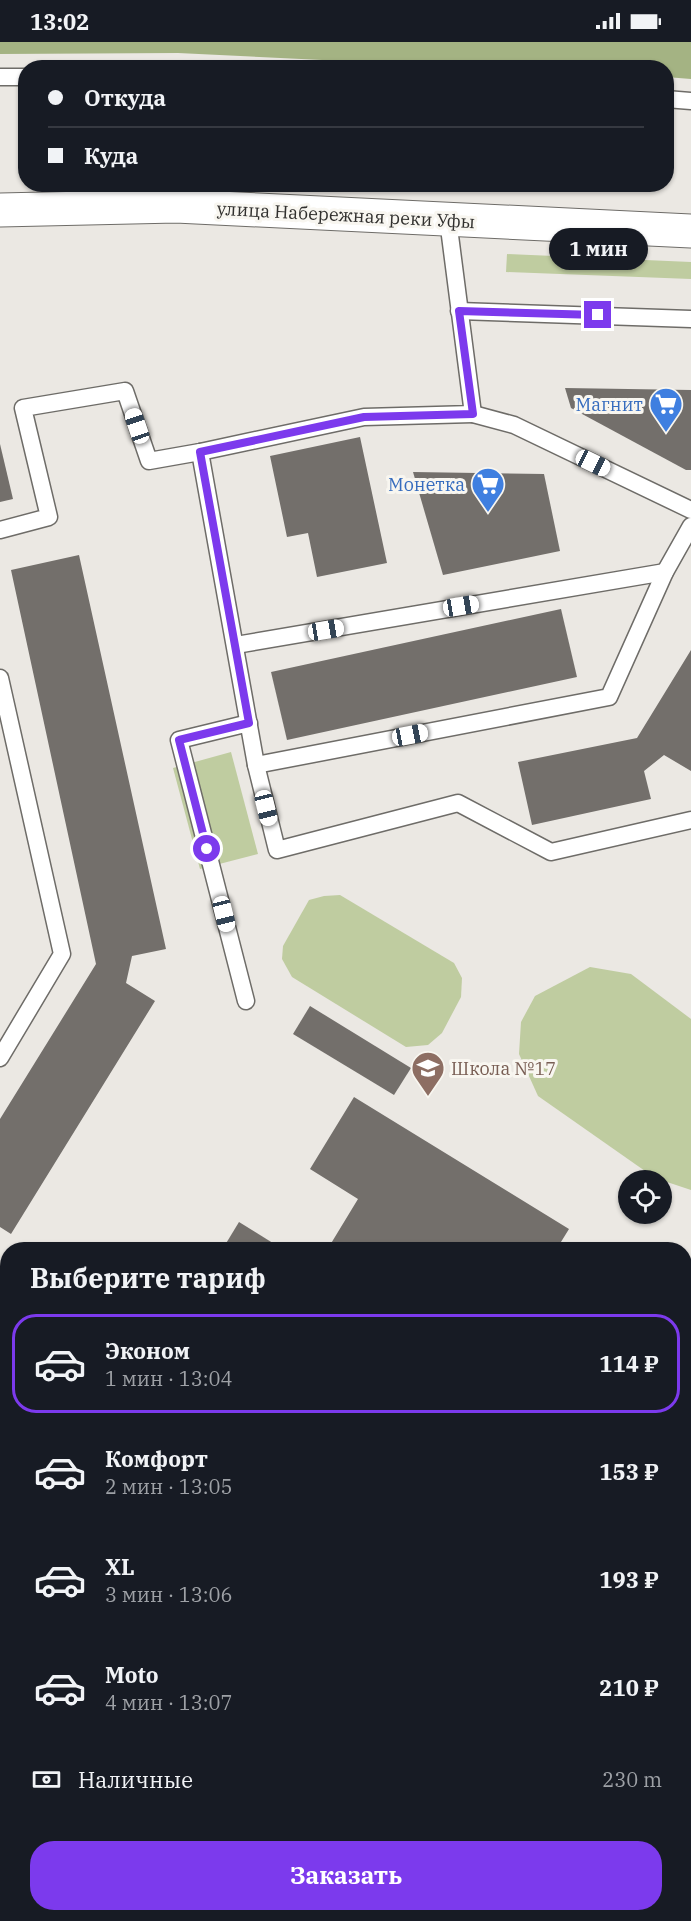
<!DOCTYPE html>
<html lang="ru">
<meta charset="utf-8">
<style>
:root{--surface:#171b24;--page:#242831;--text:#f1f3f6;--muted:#9ea1a6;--line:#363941;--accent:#7c3aed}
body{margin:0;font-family:"IBM Plex Serif",serif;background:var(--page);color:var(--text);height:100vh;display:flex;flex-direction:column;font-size:22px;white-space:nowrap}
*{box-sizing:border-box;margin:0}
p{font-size:20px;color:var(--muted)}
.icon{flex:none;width:33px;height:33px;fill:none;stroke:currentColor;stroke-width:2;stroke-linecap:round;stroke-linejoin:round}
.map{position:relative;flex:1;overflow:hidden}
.details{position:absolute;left:0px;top:1200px;width:692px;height:680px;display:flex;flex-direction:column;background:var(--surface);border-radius:24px 24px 0 0;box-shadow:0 2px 4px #0004}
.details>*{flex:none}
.banner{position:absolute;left:18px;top:18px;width:656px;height:132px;border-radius:24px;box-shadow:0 2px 4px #0004;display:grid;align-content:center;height:132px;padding:0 30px;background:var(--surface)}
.controls{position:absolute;left:618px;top:1128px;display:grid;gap:12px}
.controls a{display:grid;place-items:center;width:54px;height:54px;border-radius:50%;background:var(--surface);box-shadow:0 2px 4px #0004;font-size:30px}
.end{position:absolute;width:27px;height:27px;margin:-14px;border:8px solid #7c3aed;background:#fff;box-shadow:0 0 0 3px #fff}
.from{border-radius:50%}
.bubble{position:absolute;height:42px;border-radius:21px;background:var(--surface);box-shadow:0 2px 4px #0004;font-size:20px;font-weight:800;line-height:42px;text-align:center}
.car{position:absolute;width:18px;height:36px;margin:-18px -9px;border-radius:8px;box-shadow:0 0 4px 2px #0007;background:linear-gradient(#fff 24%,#345 0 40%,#fff 0 76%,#345 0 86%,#fff 0)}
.banner b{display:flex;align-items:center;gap:21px;height:57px;font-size:22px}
.banner b+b{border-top:2px solid var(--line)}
.banner i{width:15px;height:15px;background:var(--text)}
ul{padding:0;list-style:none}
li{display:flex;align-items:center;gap:18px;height:99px;margin:0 12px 9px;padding:0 18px;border:3px solid transparent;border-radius:24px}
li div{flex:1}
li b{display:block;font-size:22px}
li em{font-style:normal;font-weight:800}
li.on{border-color:var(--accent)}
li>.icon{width:54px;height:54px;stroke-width:1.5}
h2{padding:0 30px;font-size:27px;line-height:72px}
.pay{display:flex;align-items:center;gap:15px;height:66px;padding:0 30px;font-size:22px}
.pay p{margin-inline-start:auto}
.cta{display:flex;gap:12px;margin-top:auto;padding:12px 30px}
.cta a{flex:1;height:69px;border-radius:24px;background:var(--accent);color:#fff;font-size:24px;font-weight:800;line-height:69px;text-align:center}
.status{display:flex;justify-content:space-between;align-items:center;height:42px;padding:0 30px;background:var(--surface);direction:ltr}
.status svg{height:16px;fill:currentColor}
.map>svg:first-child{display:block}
.green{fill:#bfcca0}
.forest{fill:#a4b383}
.building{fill:#736f6b}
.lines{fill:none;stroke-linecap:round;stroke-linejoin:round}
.service-casing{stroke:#6e6c68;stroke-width:19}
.tertiary-casing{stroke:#6e6c68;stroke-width:35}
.path{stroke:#acaaa6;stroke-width:4;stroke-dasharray:3 4.5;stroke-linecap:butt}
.service{stroke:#fff;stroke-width:16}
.tertiary{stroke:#fff;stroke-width:33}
.route{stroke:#7c3aed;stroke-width:8}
.labels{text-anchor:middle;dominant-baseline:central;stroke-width:6;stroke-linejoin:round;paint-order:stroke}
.street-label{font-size:18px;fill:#31302e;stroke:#f8f6f0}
.shop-label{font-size:18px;fill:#366cbe;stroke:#f8f6f0;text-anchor:end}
.education-label{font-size:18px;fill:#785e54;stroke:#f8f6f0;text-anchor:start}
</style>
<div class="status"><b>13:02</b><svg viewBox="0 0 49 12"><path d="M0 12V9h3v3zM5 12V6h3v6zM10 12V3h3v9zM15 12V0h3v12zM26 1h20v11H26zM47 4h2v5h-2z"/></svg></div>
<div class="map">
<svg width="691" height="1879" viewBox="0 0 691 1879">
<rect width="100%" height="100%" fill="#ebe8e3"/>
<g class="green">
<polygon points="507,212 691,220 691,237 506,230"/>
<polygon points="231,710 258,812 200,827 173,726"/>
<polygon points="340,853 454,921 462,936 461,955 442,991 428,1003 406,1005 292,935 282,917 283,904 309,858 324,854"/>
<polygon points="590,925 631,932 691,977 691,1148 655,1136 538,1054 519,1012 521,980 535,954"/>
<polygon points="0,1684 2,1684 7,1704 8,1727 0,1728"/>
</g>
<polygon class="forest" points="0,0 691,0 691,37 666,35 666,26 469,25 178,11 0,12"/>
<g class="building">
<polygon points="565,346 691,348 691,428 686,428 571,366"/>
<polygon points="360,395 387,521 317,535 308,491 287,495 270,414"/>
<polygon points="0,402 13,457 0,460"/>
<polygon points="413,430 544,432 560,509 443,533"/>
<polygon points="79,513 166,907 132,914 126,941 155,959 11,1192 0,1185 0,1077 96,922 11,528"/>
<polygon points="561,567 577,635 287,698 271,630"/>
<polygon points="691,608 691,729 664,713 644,729 651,757 532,783 518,720 637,696"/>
<polygon points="310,964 411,1026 394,1053 293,992"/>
<polygon points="354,1055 569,1187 556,1208 327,1208 358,1157 310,1127"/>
<polygon points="239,1180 284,1208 222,1208"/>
<polygon points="691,1369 691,1444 684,1445 684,1370"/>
<polygon points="0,1446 8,1446 8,1488 0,1483"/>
<polygon points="684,1761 691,1771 691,1851 684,1856"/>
<polygon points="298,1872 375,1872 376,1879 300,1879"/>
<polygon points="514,1872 661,1872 651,1879 518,1879"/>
</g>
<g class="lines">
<defs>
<g id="service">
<polyline points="0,35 26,35"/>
<polyline points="666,57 691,59"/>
<polyline points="459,269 691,277"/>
<polyline points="473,372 514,383 691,468"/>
<polyline points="200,410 256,723 609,655 665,530 691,484"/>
<polyline points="0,488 49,475 23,366 125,349 149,419 200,410 364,375 473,372 448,178"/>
<polyline points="236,603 665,530"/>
<polyline points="0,636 62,912 0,1016"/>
<polyline points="256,723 277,808 458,761 551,810 691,778"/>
<polyline points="246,959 179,698 249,681"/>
<polyline points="0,1539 8,1537"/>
<polyline points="279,1872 281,1879"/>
</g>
<polyline id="tertiary" points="0,168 176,164 691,189"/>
</defs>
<use href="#service" class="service-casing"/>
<use href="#tertiary" class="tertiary-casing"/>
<g class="path">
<polyline points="684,1468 691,1466"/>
<polyline points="405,1872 406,1879"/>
</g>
<use href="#service" class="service"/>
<use href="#tertiary" class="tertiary"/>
</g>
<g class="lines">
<polyline class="route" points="207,807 179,698 249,681 200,410 364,375 473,372 459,269 598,273"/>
</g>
<defs>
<symbol id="supermarket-pin" viewBox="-11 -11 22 30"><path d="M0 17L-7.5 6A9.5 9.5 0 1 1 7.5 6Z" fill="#3f7fe0" stroke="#f8f6f0"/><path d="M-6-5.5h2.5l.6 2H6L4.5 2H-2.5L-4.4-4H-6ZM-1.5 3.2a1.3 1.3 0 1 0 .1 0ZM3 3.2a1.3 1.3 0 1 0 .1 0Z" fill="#fff"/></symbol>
<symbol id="school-pin" viewBox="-11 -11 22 30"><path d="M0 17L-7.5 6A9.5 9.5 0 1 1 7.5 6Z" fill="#8d6e63" stroke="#f8f6f0"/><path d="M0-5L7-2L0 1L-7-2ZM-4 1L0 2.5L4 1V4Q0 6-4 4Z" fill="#fff"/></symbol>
</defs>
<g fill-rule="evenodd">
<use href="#supermarket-pin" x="647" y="343" width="38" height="52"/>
<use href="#supermarket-pin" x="469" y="423" width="38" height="52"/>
<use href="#school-pin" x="409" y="1007" width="38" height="52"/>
</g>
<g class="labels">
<g class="street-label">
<text transform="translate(346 173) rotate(3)">улица Набережная реки Уфы</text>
</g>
<g class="shop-label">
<text x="643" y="362">Магнит</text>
<text x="465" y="442">Монетка</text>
</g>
<g class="education-label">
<text x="451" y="1026">Школа №17</text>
</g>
</g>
</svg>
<div class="controls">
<a><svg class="icon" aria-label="locate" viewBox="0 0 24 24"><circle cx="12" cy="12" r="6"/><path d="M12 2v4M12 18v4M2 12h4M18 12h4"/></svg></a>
</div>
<i class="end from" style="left:207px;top:807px"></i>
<i class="end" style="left:598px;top:273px"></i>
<div class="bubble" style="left:549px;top:186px;width:99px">1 мин</div>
<i class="car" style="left:137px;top:384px;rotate:341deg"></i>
<i class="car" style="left:593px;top:421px;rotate:116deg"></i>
<i class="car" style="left:461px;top:564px;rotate:81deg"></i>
<i class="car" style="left:326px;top:588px;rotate:81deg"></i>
<i class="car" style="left:410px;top:693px;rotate:79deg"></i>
<i class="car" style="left:266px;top:766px;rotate:166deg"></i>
<i class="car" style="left:224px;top:872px;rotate:166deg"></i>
<div class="banner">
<b><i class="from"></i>Откуда</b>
<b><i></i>Куда</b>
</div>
<section class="details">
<h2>Выберите тариф</h2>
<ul>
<li class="on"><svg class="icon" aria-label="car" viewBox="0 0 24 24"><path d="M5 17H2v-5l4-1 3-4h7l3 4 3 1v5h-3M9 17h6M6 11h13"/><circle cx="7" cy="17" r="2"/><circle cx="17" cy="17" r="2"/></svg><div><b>Эконом</b><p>1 мин · 13:04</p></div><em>114 ₽</em></li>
<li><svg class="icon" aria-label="car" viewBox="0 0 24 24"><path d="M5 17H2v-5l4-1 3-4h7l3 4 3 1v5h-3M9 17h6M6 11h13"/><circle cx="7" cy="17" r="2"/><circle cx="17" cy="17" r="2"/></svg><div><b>Комфорт</b><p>2 мин · 13:05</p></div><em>153 ₽</em></li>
<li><svg class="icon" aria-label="car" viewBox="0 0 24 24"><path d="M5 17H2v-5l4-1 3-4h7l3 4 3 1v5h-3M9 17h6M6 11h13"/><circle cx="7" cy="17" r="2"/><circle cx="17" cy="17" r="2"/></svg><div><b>XL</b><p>3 мин · 13:06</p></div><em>193 ₽</em></li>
<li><svg class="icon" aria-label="car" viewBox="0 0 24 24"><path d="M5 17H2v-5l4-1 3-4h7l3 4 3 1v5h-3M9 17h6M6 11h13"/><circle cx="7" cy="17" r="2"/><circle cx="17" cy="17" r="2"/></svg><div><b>Moto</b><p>4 мин · 13:07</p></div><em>210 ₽</em></li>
</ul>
<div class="pay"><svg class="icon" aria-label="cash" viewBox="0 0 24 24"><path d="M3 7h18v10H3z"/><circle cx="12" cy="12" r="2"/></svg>Наличные<p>230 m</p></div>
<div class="cta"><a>Заказать</a></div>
</section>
</div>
